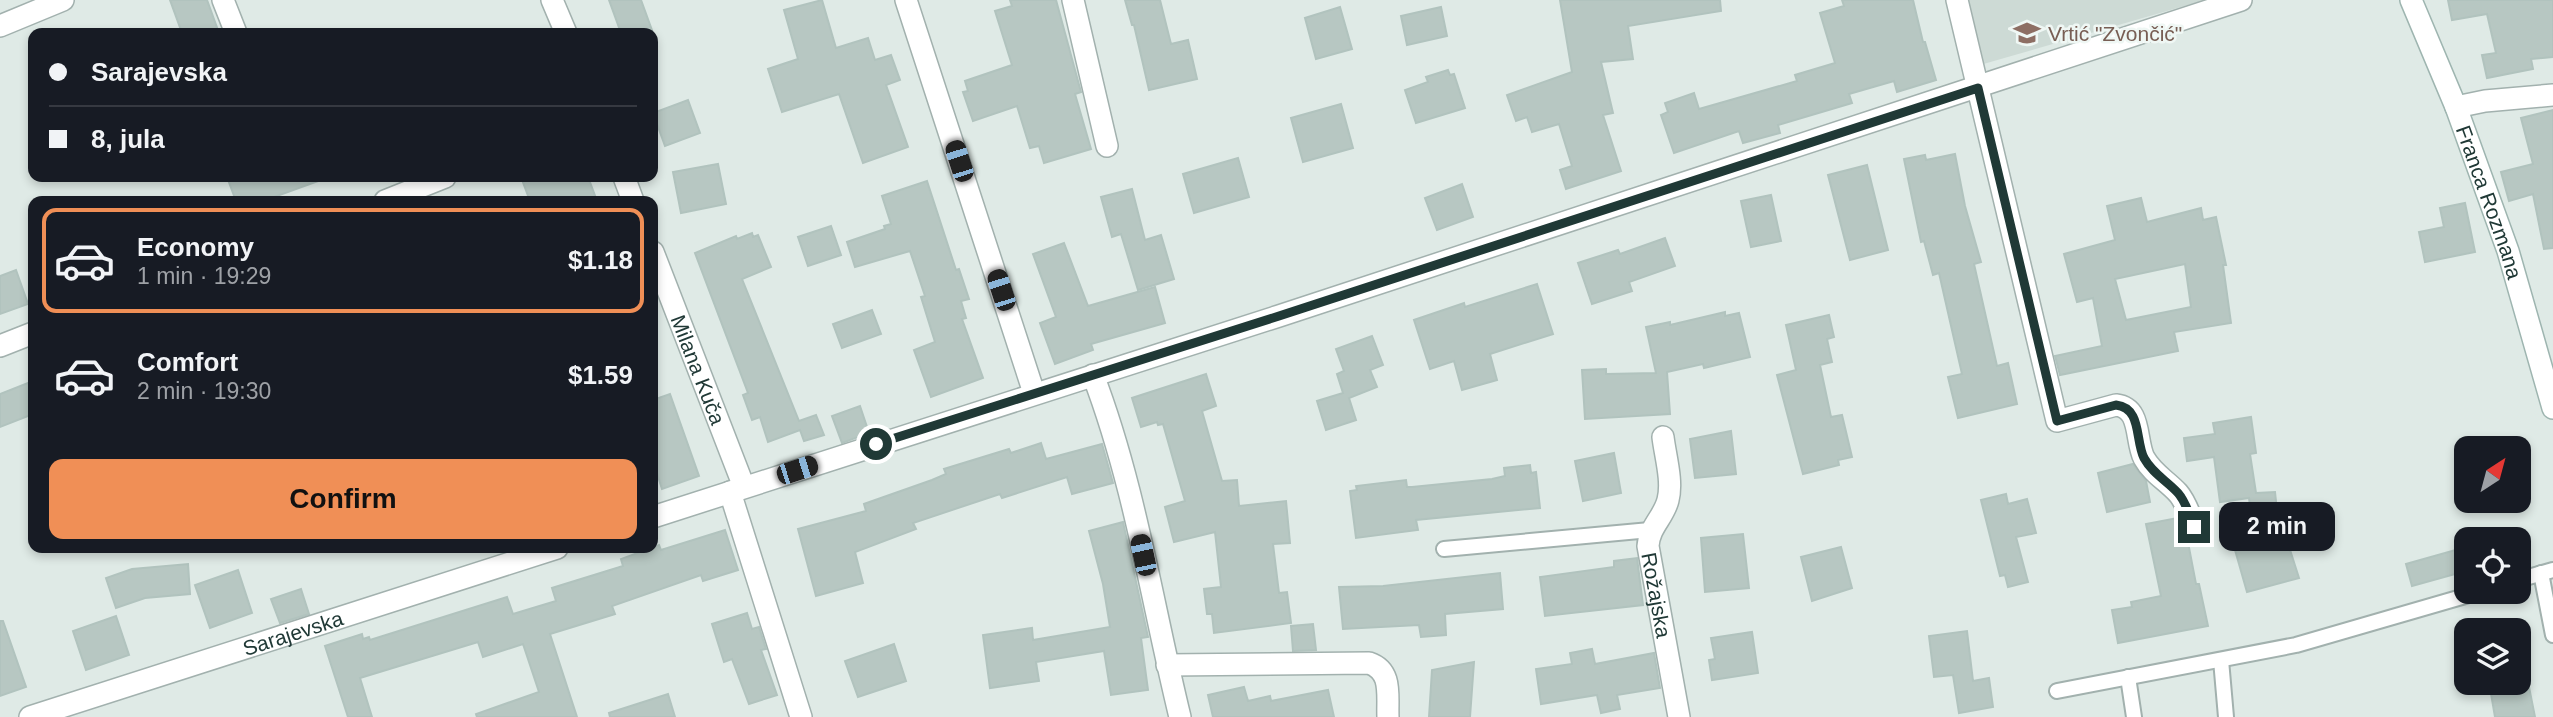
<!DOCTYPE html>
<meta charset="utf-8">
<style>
:root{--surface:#171b24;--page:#242831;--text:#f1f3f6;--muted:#9ea1a6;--line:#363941;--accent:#f08f56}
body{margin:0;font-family:Arial,sans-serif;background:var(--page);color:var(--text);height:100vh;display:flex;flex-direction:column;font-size:26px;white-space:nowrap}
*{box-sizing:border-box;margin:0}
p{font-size:23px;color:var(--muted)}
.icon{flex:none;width:38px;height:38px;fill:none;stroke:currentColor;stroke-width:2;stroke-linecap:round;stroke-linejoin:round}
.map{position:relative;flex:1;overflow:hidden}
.details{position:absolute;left:28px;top:196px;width:630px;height:357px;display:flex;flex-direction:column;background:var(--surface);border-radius:14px;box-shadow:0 4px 10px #0003}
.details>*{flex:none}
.hud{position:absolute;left:28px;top:28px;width:630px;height:154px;border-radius:14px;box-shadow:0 4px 10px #0003;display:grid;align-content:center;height:154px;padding:0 21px;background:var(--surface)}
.needle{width:46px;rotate:36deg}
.controls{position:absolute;left:2454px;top:436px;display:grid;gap:14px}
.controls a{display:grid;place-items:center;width:77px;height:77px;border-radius:14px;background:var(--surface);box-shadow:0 4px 10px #0003;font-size:35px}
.end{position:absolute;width:32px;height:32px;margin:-16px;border:9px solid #203936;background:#fff;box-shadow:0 0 0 4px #fff}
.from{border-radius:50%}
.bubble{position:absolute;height:49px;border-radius:14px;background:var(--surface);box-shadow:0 4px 10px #0003;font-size:23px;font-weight:800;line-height:49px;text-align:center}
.car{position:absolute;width:21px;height:42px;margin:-21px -10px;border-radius:9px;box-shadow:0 0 5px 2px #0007;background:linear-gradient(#222 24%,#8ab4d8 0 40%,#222 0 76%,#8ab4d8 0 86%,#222 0)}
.hud b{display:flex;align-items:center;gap:24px;height:66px;font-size:26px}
.hud b+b{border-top:2px solid var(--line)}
.hud i{width:18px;height:18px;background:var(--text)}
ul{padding:12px 0 0;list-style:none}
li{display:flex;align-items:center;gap:21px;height:105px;margin:0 14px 10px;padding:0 7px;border:4px solid transparent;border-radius:14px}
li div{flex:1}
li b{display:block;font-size:26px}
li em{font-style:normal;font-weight:800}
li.selected{border-color:var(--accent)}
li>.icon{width:63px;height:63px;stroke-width:1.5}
.action{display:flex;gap:14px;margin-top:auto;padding:14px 21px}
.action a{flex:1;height:80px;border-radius:14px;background:var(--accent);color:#111;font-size:28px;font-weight:800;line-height:80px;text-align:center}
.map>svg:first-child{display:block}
.built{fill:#cddad5}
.building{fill:#b7c7c2;stroke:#b1c3be;stroke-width:2;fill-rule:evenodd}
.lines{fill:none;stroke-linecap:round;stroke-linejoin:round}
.lane-casing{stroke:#a2b1ae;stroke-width:18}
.street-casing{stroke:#a2b1ae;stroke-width:24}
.secondary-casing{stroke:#9eb5b0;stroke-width:24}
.lane{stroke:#fff;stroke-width:14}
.street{stroke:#fff;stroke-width:21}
.secondary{stroke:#fff;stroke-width:21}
.route{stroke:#203936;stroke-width:9}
.labels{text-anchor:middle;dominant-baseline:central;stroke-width:5;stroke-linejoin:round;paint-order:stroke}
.education-label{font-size:21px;fill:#785e54;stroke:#eff7f4;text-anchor:start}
.street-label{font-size:21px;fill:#203936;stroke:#eff7f4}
</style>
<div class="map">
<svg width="2553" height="717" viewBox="0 0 2553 717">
<rect width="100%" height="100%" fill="#dfeae6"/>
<polygon class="built" points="1957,0 2205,0 1973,67"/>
<g class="building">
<polygon points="170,0 207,0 219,33 182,33"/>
<polygon points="609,0 641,0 653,33 621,33"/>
<polygon points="822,0 836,48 868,38 875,60 891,55 900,80 886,85 908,147 863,163 839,94 782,112 768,69 798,59 784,10"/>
<polygon points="1010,0 1056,0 1081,92 1075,94 1091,149 1044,163 1039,146 1030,148 1017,106 973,121 963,92 968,91 965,81 1012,65 995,11 1012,6"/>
<polygon points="1125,0 1160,0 1171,44 1188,40 1197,79 1149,90 1134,25 1132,25"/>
<polygon points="1560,0 1720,0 1721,11 1628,26 1633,59 1601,62 1613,113 1603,115 1621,171 1566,189 1560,170 1572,166 1559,124 1532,132 1527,117 1516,121 1507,95 1572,72"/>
<polygon points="1842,0 1913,0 1923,42 1925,42 1936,80 1897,92 1894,81 1849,94 1852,103 1778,125 1780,133 1743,143 1739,131 1674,153 1661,115 1668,112 1665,103 1694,93 1699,109 1797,81 1795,75 1835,63 1820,13 1844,6"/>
<polygon points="2448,0 2553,0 2553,57 2531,59 2533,69 2487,78 2482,55 2496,53 2487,14 2452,20"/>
<polygon points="1340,7 1352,49 1316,59 1305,18"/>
<polygon points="1441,7 1447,36 1407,45 1401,16"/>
<polygon points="1448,70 1450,75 1454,74 1465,108 1416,123 1405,90 1428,82 1426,77"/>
<polygon points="688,100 700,133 665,146 653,113"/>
<polygon points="1341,104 1353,148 1303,162 1291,118"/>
<polygon points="2553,110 2553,248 2544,249 2533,194 2509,201 2501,172 2533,164 2521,118"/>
<polygon points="1955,154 1965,206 1981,262 1974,264 1997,366 2008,363 2017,404 1958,418 1948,377 1962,374 1939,273 1933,275 1924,241 1921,242 1904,159 1925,155 1926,160"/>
<polygon points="1238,158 1249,197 1194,213 1183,174"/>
<polygon points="718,164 726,204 681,213 673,172"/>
<polygon points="1867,165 1888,250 1850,260 1828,175"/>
<polygon points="227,177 323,177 324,179 263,201 236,201"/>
<polygon points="521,177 588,177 597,201 530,201"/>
<polygon points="927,181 956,270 959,269 969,299 961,301 966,318 962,319 983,378 931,397 914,350 935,342 921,297 925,296 910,251 855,267 847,242 885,229 884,226 891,224 882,196"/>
<polygon points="1462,184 1473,217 1437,230 1425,198"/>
<polygon points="1132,189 1145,240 1161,235 1174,279 1138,290 1121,234 1112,237 1101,197"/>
<polygon points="1771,195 1781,241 1751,247 1741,201"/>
<path d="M 2141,198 L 2147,222 L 2201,208 L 2203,220 L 2216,217 L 2226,265 L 2223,265 L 2231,323 L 2174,332 L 2178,351 L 2060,375 L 2055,356 L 2102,346 L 2093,298 L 2077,302 L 2064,254 L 2115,240 L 2107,206 ZM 2185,264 L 2191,307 L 2126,320 L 2115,279 Z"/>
<polygon points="2465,203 2475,252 2425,262 2419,232 2444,227 2440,208"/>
<polygon points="831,226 841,255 808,266 798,237"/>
<polygon points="752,233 753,237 758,235 771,267 742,279 799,421 816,415 824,435 804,441 800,430 768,442 760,417 752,420 743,395 748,393 695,253 736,236 737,239"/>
<polygon points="1665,238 1675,266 1629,282 1632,291 1592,304 1578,263 1618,250 1620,254"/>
<polygon points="1064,243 1088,306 1155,287 1165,323 1091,344 1093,350 1055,364 1040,323 1056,317 1033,254"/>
<polygon points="16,270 28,304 0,314 0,276"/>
<polygon points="1537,284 1553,334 1490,354 1497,380 1462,390 1454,361 1430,369 1414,320 1464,303 1465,307"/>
<polygon points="872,310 881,334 842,348 833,324"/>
<polygon points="1725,312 1725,316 1739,313 1750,357 1704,368 1703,364 1667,372 1670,414 1585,419 1582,370 1606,369 1606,374 1656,373 1646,327 1670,322 1670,325"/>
<polygon points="1829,315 1834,337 1827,339 1832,362 1820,365 1831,417 1842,415 1852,457 1838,460 1839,465 1803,474 1777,375 1796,370 1786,325"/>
<polygon points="1372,336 1383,365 1370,370 1377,387 1349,398 1356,420 1326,430 1317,401 1343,393 1337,374 1344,371 1336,349"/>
<polygon points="1206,374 1216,406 1202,411 1222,481 1237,480 1239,506 1286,501 1290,543 1273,544 1279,593 1287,592 1291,623 1214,633 1212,614 1207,614 1204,589 1221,587 1215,532 1174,542 1165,507 1185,501 1163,424 1158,425 1157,422 1141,427 1132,398"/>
<polygon points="33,381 33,414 0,427 0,394"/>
<polygon points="670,394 699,476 662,489 653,461 653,400"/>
<polygon points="860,406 869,433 842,443 832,416"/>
<polygon points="2251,417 2256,453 2250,454 2256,493 2275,492 2279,529 2283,528 2299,578 2247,592 2235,550 2255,544 2249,498 2220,502 2214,457 2187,461 2184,438 2215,434 2213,423"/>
<polygon points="1731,431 1736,474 1695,478 1690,439"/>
<polygon points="1041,443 1046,459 1102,444 1113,483 1072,494 1067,477 1002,498 1000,494 913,523 916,529 855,552 863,583 816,596 798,529 866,511 864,504 932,480 946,474 944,469 1009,449 1011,453"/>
<polygon points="1614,453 1621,493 1583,501 1575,461"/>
<polygon points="2133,464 2146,481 2150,502 2107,512 2098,473"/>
<polygon points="1530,465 1531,473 1536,472 1540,508 1416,520 1418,530 1356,538 1350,491 1357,490 1356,486 1406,480 1407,487 1412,487 1492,479 1505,476 1504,468"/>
<polygon points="2006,494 2008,504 2027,499 2036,533 2016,537 2028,582 2008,587 2005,575 2000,576 1981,500"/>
<polygon points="2177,518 2187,537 2196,584 2199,584 2208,626 2118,643 2112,610 2132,607 2131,602 2161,596 2146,524"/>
<polygon points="1123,522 1148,637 1141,638 1148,690 1111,695 1104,651 1036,662 1039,681 990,688 983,635 1032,628 1033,640 1110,627 1103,584 1089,531"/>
<polygon points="725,530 738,570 703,581 701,575 612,606 615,614 550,634 577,717 477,717 476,714 539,692 523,644 483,657 478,642 360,678 372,717 348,717 325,646 362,634 363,639 369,637 370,640 507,597 513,614 556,601 552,588 623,566 621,559 659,545 661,550"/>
<polygon points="1743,534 1749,588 1705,592 1701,538"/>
<polygon points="1841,547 1852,588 1812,601 1801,557"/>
<polygon points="2466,547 2466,571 2412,586 2406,564"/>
<polygon points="1637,558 1643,605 1545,616 1540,577 1614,567 1614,561"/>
<polygon points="188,564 190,594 145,598 116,608 106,578 132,569"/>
<polygon points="238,570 252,613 210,628 195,585"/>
<polygon points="1500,573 1503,609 1445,614 1446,635 1421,637 1419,625 1343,629 1339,587 1383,586"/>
<polygon points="301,589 309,614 280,623 271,599"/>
<polygon points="747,613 752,629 759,627 766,649 761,650 777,695 749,704 732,659 724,662 712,624"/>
<polygon points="116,616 129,655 86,670 73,631"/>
<polygon points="0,621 3,621 26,687 0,696"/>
<polygon points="1313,624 1316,650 1293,651 1291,626"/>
<polygon points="1967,631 1973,681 1989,678 1993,707 1959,713 1953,675 1934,677 1929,636"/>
<polygon points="1752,632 1758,673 1712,680 1709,660 1715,659 1711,638"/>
<polygon points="894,644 906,681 858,697 845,661"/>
<polygon points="1592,649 1595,664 1654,653 1660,688 1617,695 1620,709 1601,713 1597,695 1541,704 1536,669 1572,664 1570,653"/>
<polygon points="1474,662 1470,717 1429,717 1432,670"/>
<polygon points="2489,682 2528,682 2535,717 2495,717"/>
<polygon points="1244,687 1248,701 1270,696 1271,701 1328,690 1334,717 1213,717 1208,695"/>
<polygon points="668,694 675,717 610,717 609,713"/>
</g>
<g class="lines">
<defs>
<g id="lane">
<polyline points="1444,549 1650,530"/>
<polyline points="2541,573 2553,635"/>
<polyline points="2518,580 2553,570"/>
<polyline points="2221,660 2226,717"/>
<polyline points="2128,677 2134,717"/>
<polyline points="2057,691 2296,645 2479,592"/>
</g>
<g id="street">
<polyline points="223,0 236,33"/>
<polyline points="552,0 566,33"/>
<polyline points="906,0 1034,393"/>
<polyline points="1073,0 1107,146"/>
<path d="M 1957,0 L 2057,421 L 2116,405 C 2142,408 2135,440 2144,458 C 2153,474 2166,480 2178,493 C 2186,502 2190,516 2195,527"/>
<polyline points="0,26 63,0"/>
<polyline points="2456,107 2485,101 2553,95"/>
<polyline points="624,177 633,201"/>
<polyline points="385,201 445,177"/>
<path id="s1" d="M 653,252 L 744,487"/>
<polyline points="0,346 33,333"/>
<path d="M 1093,375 C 1135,485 1152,603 1180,717"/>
<path id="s2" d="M 1663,437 C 1665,455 1673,481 1668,500 C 1664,517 1649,527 1648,546 L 1679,717"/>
<polyline points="730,492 801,717"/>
<polyline points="653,517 1279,316 2241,0"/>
<path d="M 1167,665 L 1369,663 C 1393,671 1387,696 1388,717"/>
<path id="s3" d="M 30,717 L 557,548"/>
</g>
<g id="secondary">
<path id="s4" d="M 2411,0 L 2456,107 L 2508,251 L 2553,408"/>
</g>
</defs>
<use href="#lane" class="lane-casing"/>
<use href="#street" class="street-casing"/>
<use href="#secondary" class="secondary-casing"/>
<use href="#lane" class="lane"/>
<use href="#street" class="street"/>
<use href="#secondary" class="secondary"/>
</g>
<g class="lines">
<path class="route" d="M 876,444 L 1279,316 L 1978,88 L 2057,421 L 2116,405 C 2142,408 2135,440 2144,458 C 2153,474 2166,480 2178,493 C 2186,502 2190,516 2194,527"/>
</g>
<defs>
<symbol id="school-bare" viewBox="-9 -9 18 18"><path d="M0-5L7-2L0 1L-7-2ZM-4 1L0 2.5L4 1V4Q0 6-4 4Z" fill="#8d6e63" stroke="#eff7f4" stroke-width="2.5" paint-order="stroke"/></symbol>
</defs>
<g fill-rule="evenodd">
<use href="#school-bare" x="2008" y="14" width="38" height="38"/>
</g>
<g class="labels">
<g class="education-label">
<text x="2048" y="33">Vrtić "Zvončić"</text>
</g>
<g class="street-label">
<text stroke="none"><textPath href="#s4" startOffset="217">Franca Rozmana</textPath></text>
<text stroke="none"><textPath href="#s1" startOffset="126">Milana Kuča</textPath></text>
<text stroke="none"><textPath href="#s2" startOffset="164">Rožajska</textPath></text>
<text stroke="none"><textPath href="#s3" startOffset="276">Sarajevska</textPath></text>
</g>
</g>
</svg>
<div class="controls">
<a><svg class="needle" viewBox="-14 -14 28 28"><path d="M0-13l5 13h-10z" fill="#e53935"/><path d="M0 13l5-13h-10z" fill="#9ea1a6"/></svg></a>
<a><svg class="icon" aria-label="locate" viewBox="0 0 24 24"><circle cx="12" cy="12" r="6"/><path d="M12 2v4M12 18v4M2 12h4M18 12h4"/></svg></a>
<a><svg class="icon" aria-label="layers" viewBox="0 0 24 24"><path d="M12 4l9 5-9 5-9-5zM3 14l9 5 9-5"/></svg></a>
</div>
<i class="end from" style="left:876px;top:444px"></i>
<i class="end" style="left:2194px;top:527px"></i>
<div class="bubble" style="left:2219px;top:502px;width:116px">2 min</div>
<i class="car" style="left:959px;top:161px;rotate:342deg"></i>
<i class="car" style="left:1001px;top:290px;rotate:342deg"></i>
<i class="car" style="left:797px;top:470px;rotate:72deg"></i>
<i class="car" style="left:1143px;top:555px;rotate:348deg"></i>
<div class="hud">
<b><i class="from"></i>Sarajevska</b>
<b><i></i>8, jula</b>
</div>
<section class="details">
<ul>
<li class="selected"><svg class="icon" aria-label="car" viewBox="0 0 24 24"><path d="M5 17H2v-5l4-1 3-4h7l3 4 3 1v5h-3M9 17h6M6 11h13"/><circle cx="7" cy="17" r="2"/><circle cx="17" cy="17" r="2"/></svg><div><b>Economy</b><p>1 min · 19:29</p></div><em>$1.18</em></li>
<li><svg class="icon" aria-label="car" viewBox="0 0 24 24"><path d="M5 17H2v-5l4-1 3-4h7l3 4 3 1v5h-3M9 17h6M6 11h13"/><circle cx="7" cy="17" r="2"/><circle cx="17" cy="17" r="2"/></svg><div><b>Comfort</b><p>2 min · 19:30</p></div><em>$1.59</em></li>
</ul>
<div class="action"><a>Confirm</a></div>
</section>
</div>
